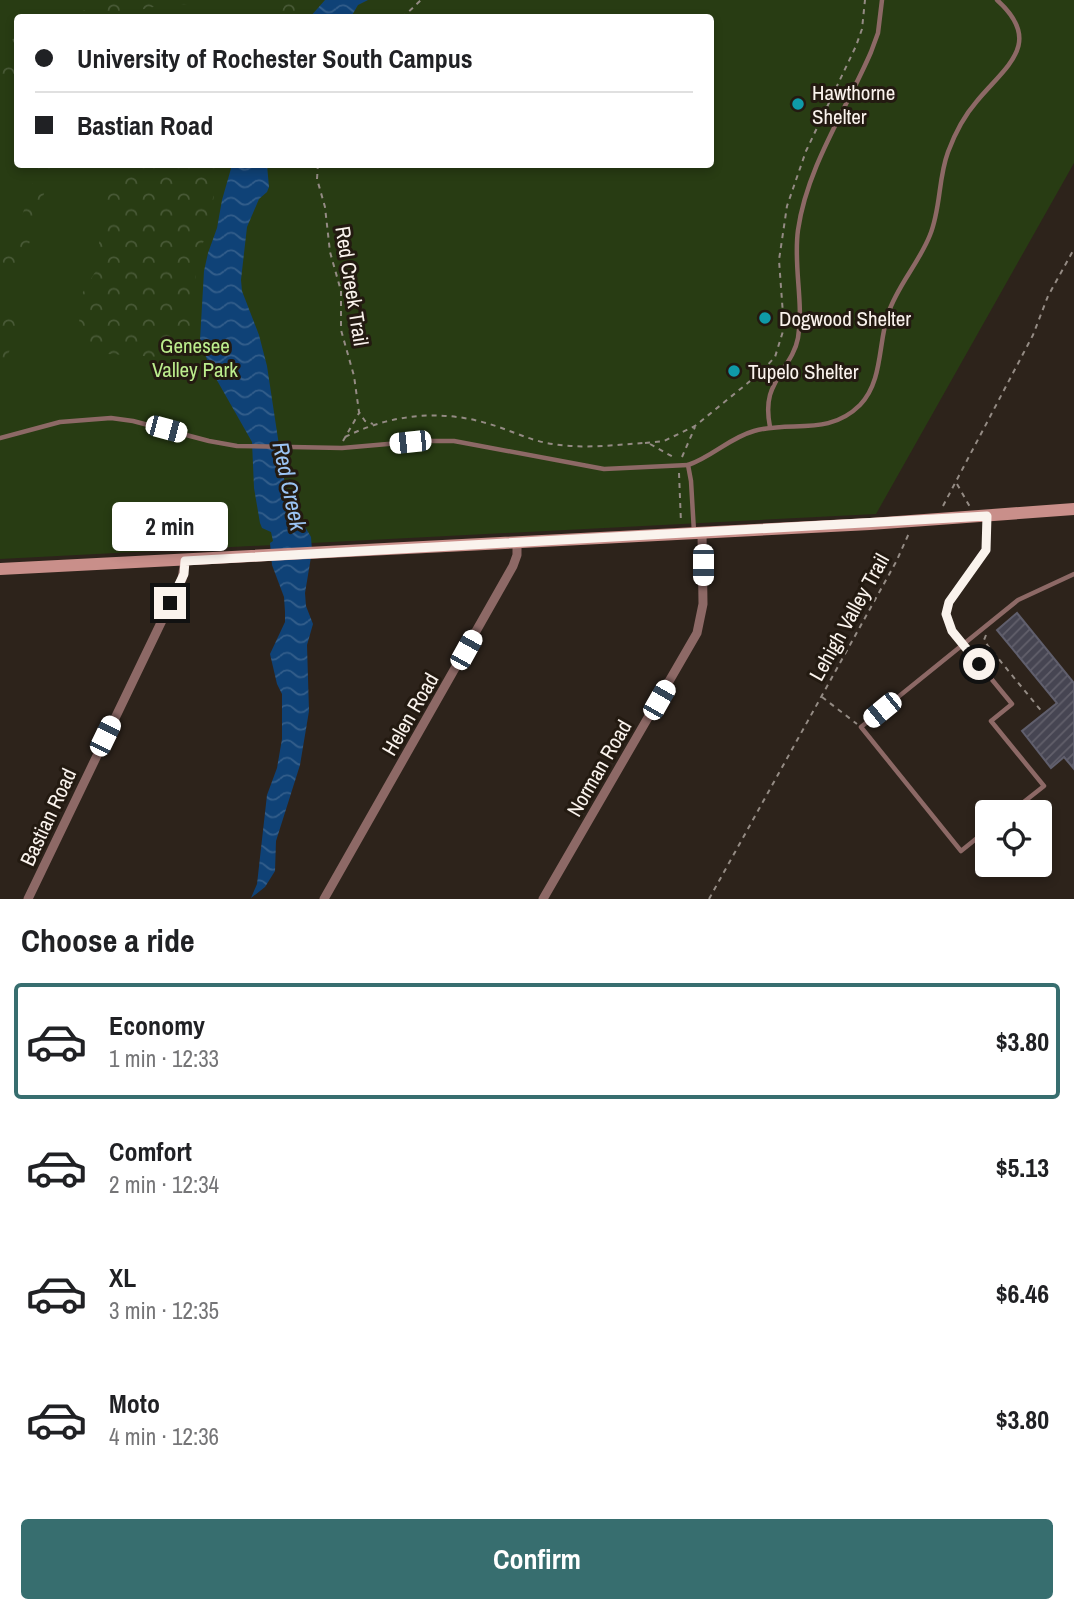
<!DOCTYPE html>
<meta charset="utf-8">
<style>
:root{--surface:#fff;--page:#f6f6f6;--text:#202124;--muted:#757577;--line:#e0e0e0;--accent:#376e6f}
body{margin:0;font-family:"Archivo Narrow",sans-serif;background:var(--page);color:var(--text);height:100vh;display:flex;flex-direction:column;font-size:26px;white-space:nowrap}
*{box-sizing:border-box;margin:0}
p{font-size:23px;color:var(--muted)}
.icon{flex:none;width:38px;height:38px;fill:none;stroke:currentColor;stroke-width:2;stroke-linecap:round;stroke-linejoin:round}
.map{position:relative;height:899px;overflow:hidden}
.details{display:flex;flex-direction:column;background:var(--surface);flex:1}
.details>*{flex:none}
.hud{position:absolute;left:14px;top:14px;width:700px;height:154px;border-radius:7px;box-shadow:0 4px 10px #0003;display:grid;align-content:center;height:154px;padding:0 21px;background:var(--surface)}
.fabs{position:absolute;left:975px;top:800px;display:grid;gap:14px}
.fabs a{display:grid;place-items:center;width:77px;height:77px;border-radius:7px;background:var(--surface);box-shadow:0 4px 10px #0003;font-size:35px}
.end{position:absolute;width:32px;height:32px;margin:-16px;border:9px solid #faf3ed;background:#111;box-shadow:0 0 0 4px #111}
.from{border-radius:50%}
.bubble{position:absolute;height:49px;border-radius:7px;background:var(--surface);box-shadow:0 4px 10px #0003;font-size:23px;font-weight:700;line-height:49px;text-align:center}
.car{position:absolute;width:21px;height:42px;margin:-21px -10px;border-radius:9px;box-shadow:0 0 5px 2px #0007;background:linear-gradient(#fff 24%,#345 0 40%,#fff 0 76%,#345 0 86%,#fff 0)}
.hud b{display:flex;align-items:center;gap:24px;height:66px;font-size:26px}
.hud b+b{border-top:2px solid var(--line)}
.hud i{width:18px;height:18px;background:var(--text)}
ul{padding:0;list-style:none}
li{display:flex;align-items:center;gap:21px;height:116px;margin:0 14px 10px;padding:0 7px;border:4px solid transparent;border-radius:7px}
li div{flex:1}
li b{display:block;font-size:26px}
li em{font-style:normal;font-weight:700}
li.active{border-color:var(--accent)}
li>.icon{width:63px;height:63px;stroke-width:1.5}
h2{padding:0 21px;font-size:32px;line-height:84px}
.cta{display:flex;gap:14px;margin-top:auto;padding:14px 21px}
.cta a{flex:1;height:80px;border-radius:7px;background:var(--accent);color:#fff;font-size:28px;font-weight:700;line-height:80px;text-align:center}
.map>svg:first-child{display:block}
.green{fill:#283c13;fill-rule:evenodd}
.forest{fill:url(#forest-crowns)}
.water{fill:url(#water-waves)}
.building{fill:url(#building-hatch);stroke:#605f6d;stroke-width:2}
.lines{fill:none;stroke-linecap:round;stroke-linejoin:round}
.path{stroke:#948b84;stroke-width:2;stroke-dasharray:5 5;stroke-linecap:butt}
.lane{stroke:#8d6966;stroke-width:4.5}
.street{stroke:#8d6966;stroke-width:9}
.secondary{stroke:#c98f8a;stroke-width:12}
.route{stroke:#faf3ed;stroke-width:9}
.culture-dot{fill:#0f9aa8;stroke:#231a11;stroke-width:2.5}
.labels{text-anchor:middle;dominant-baseline:central;stroke-width:6;stroke-linejoin:round;paint-order:stroke}
.poi-label{font-size:21px;fill:#faf3ed;stroke:#231a11;text-anchor:start}
.street-label{font-size:21px;fill:#faf3ed;stroke:#231a11}
.park-label{font-size:21px;fill:#bced8d;stroke:#231a11}
.water-label{font-size:23px;font-style:italic;fill:#9bc3f3;stroke:#231a11}
</style>
<div class="map">
<svg width="1074" height="899" viewBox="0 0 1074 899">
<defs>
<pattern id="forest-crowns" width="20" height="18" patternUnits="userSpaceOnUse" patternTransform="scale(1.75)"><rect width="20" height="18" fill="#283c13"/><path d="M2 6a3 3 0 1 1 6 0M12 15a3 3 0 1 1 6 0" fill="none" stroke="#485936"/></pattern>
<pattern id="water-waves" width="16" height="10" patternUnits="userSpaceOnUse" patternTransform="scale(1.75)"><rect width="16" height="10" fill="#0f4277"/><path d="M0 5q4-4 8 0t8 0" fill="none" stroke="#335e8b"/></pattern>
<pattern id="building-hatch" width="6" height="6" patternUnits="userSpaceOnUse" patternTransform="scale(1.75)"><rect width="6" height="6" fill="#464552"/><path d="M-1 1l2-2M0 6l6-6M5 7l2-2" fill="none" stroke="#62606b"/></pattern>
</defs>
<rect width="100%" height="100%" fill="#2d231b"/>
<path class="green" d="M 0,0 L 1074,0 L 1074,163 L 876,514 L 0,559 ZM 18,18 L 710,18 L 710,164 L 18,164 Z"/>
<g class="forest">
<path d="M 121,0 L 213,0 L 210,7 C 166,0 152,8 111,17 C 96,20 77,18 61,17 Z"/>
<polygon points="288,0 319,0 306,17 278,17"/>
<path d="M 17,36 C 18,58 24,88 0,99 L 0,49 Z"/>
<path d="M 39,165 L 58,165 C 53,176 45,188 42,200 C 33,229 31,253 9,276 L 1,258 C 18,243 17,234 23,213 C 27,197 34,181 39,165 Z"/>
<polygon points="122,165 221,165 216,179 210,223 196,263 194,309 187,341 161,357 90,353 79,328 80,297 97,269 100,231 108,193"/>
<path d="M 5,304 C 24,329 14,343 0,369 L 0,305 Z"/>
</g>
<g class="water">
<polygon points="325,0 368,0 358,5 351,17 310,17"/>
<polygon points="232,165 267,165 269,187 267,192 259,199 247,227 241,280 242,291 259,335 267,366 285,485 291,503 311,537 312,551 305,593 306,606 313,624 307,645 309,711 300,765 276,841 275,871 265,887 251,898 257,884 267,795 277,768 282,739 282,694 277,684 270,654 285,622 285,612 284,597 272,565 270,543 273,541 271,532 262,528 260,523 254,488 252,442 210,368 200,340 204,271 208,253 217,228 222,200"/>
</g>
<polygon class="building" points="1017,613 1074,683 1074,769 1064,757 1051,768 1022,731 1057,703 997,630"/>
<g class="lines">
<g class="path">
<polyline points="402,18 421,0"/>
<polyline points="318,164 317,179 325,207 330,252 341,291 341,330 354,376 359,412 365,421 373,424"/>
<path d="M 345,437 C 389,415 438,409 486,423 C 508,429 530,441 553,444 C 582,449 614,445 644,443"/>
<polyline points="343,441 359,413"/>
<polyline points="645,443 664,441 695,426 760,373 775,357 784,328 779,260 787,206 806,151 856,46 862,29 865,0"/>
<polyline points="650,444 675,458"/>
<polyline points="682,457 695,427"/>
<polyline points="679,473 681,523"/>
<polyline points="957,484 970,507"/>
<polyline points="943,506 1033,335 1048,296 1074,249"/>
<polyline points="986,635 984,640 988,646 1043,713"/>
<polyline points="822,697 857,724"/>
<polyline points="709,899 896,562 910,531"/>
</g>
<g class="lane">
<path d="M 770,427 C 768,417 767,406 770,395 C 776,374 794,360 798,338 C 804,302 793,266 798,230 C 807,167 846,110 871,52 L 878,33 L 882,0"/>
<polyline points="0,438 60,422 111,418 133,421 209,441 237,446 342,448 422,441 454,441 604,469 688,465"/>
<polyline points="987,518 986,550 949,602 946,614 952,631 1012,704 991,721 1044,786 1011,812"/>
<path d="M 694,532 L 691,481 L 688,465 C 712,457 729,438 754,431 C 791,420 828,437 860,405 C 883,381 878,344 888,314 C 897,286 919,263 930,235 C 941,208 938,179 948,152 C 955,133 964,116 977,101 C 1005,67 1045,43 997,0"/>
<polyline points="987,830 961,851 861,727 1018,600 1074,574"/>
</g>
<g class="street">
<polyline points="28,899 182,579 185,560"/>
<polyline points="324,899 513,566 517,555 517,543"/>
<polyline points="543,899 697,633 703,604 702,533"/>
</g>
<polyline class="secondary" points="0,569 870,524 1074,509"/>
</g>
<g class="lines">
<polyline class="route" points="170,603 184,574 185,561 987,516 986,550 949,602 946,614 952,631 979,664"/>
</g>
<g class="culture-dot">
<circle cx="798" cy="104" r="7"/>
<circle cx="765" cy="318" r="7"/>
<circle cx="734" cy="371" r="7"/>
</g>
<g class="labels">
<g class="poi-label">
<text x="812" y="92">Hawthorne<tspan x="812" dy="24">Shelter</tspan></text>
<text x="779" y="318">Dogwood Shelter</text>
<text x="748" y="371">Tupelo Shelter</text>
</g>
<g class="street-label">
<text transform="translate(352 286) rotate(81)">Red Creek Trail</text>
<text transform="translate(849 617) rotate(-61)">Lehigh Valley Trail</text>
<text transform="translate(410 714) rotate(-60)">Helen Road</text>
<text transform="translate(599 768) rotate(-60)">Norman Road</text>
<text transform="translate(48 817) rotate(-65)">Bastian Road</text>
</g>
<g class="park-label">
<text x="195" y="345">Genesee<tspan x="195" dy="24">Valley Park</tspan></text>
</g>
<g class="water-label">
<text transform="translate(290 486) rotate(78)">Red Creek</text>
</g>
</g>
</svg>
<div class="fabs">
<a><svg class="icon" aria-label="locate" viewBox="0 0 24 24"><circle cx="12" cy="12" r="6"/><path d="M12 2v4M12 18v4M2 12h4M18 12h4"/></svg></a>
</div>
<i class="end from" style="left:979px;top:664px"></i>
<i class="end" style="left:170px;top:603px"></i>
<div class="bubble" style="left:112px;top:502px;width:116px">2 min</div>
<i class="car" style="left:166px;top:429px;rotate:105deg"></i>
<i class="car" style="left:410px;top:442px;rotate:264deg"></i>
<i class="car" style="left:703px;top:565px;rotate:180deg"></i>
<i class="car" style="left:466px;top:650px;rotate:29deg"></i>
<i class="car" style="left:659px;top:700px;rotate:30deg"></i>
<i class="car" style="left:882px;top:710px;rotate:231deg"></i>
<i class="car" style="left:105px;top:736px;rotate:26deg"></i>
<div class="hud">
<b><i class="from"></i>University of Rochester South Campus</b>
<b><i></i>Bastian Road</b>
</div>
</div>
<section class="details">
<h2>Choose a ride</h2>
<ul>
<li class="active"><svg class="icon" aria-label="car" viewBox="0 0 24 24"><path d="M5 17H2v-5l4-1 3-4h7l3 4 3 1v5h-3M9 17h6M6 11h13"/><circle cx="7" cy="17" r="2"/><circle cx="17" cy="17" r="2"/></svg><div><b>Economy</b><p>1 min · 12:33</p></div><em>$3.80</em></li>
<li><svg class="icon" aria-label="car" viewBox="0 0 24 24"><path d="M5 17H2v-5l4-1 3-4h7l3 4 3 1v5h-3M9 17h6M6 11h13"/><circle cx="7" cy="17" r="2"/><circle cx="17" cy="17" r="2"/></svg><div><b>Comfort</b><p>2 min · 12:34</p></div><em>$5.13</em></li>
<li><svg class="icon" aria-label="car" viewBox="0 0 24 24"><path d="M5 17H2v-5l4-1 3-4h7l3 4 3 1v5h-3M9 17h6M6 11h13"/><circle cx="7" cy="17" r="2"/><circle cx="17" cy="17" r="2"/></svg><div><b>XL</b><p>3 min · 12:35</p></div><em>$6.46</em></li>
<li><svg class="icon" aria-label="car" viewBox="0 0 24 24"><path d="M5 17H2v-5l4-1 3-4h7l3 4 3 1v5h-3M9 17h6M6 11h13"/><circle cx="7" cy="17" r="2"/><circle cx="17" cy="17" r="2"/></svg><div><b>Moto</b><p>4 min · 12:36</p></div><em>$3.80</em></li>
</ul>
<div class="cta"><a>Confirm</a></div>
</section>
